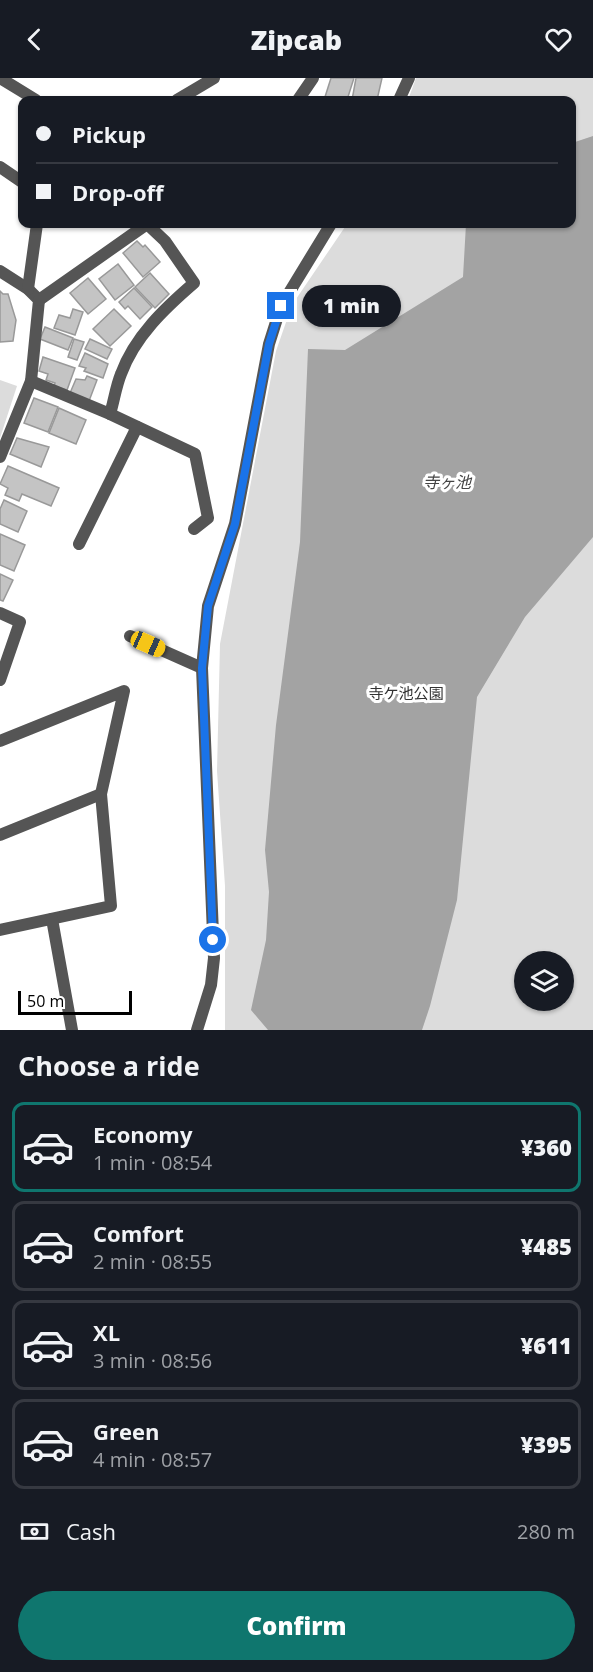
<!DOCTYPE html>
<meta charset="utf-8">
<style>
:root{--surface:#171b24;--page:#242831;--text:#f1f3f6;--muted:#9ea1a6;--line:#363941;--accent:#0f766e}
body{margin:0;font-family:"Open Sans","Noto Sans JP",sans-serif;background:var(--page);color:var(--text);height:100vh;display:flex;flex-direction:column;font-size:22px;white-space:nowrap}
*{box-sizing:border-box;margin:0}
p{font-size:20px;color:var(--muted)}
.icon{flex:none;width:33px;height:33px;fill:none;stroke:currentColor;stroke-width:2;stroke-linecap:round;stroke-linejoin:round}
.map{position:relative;height:952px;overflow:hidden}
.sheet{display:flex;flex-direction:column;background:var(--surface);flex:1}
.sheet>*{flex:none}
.top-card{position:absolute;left:18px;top:18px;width:558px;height:132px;border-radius:12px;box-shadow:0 2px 4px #0004;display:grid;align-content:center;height:132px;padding:0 18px;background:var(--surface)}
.tools{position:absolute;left:514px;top:873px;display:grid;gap:12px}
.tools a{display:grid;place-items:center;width:60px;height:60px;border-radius:50%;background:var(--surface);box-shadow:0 2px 4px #0004;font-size:30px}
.scale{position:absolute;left:18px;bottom:15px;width:114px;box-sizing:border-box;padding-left:6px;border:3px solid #000;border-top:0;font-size:16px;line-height:21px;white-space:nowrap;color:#000;-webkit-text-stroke:4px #fff;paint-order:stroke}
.end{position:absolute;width:27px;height:27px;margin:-14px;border:8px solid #1a73e8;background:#fff;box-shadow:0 0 0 3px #fff}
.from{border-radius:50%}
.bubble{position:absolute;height:42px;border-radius:21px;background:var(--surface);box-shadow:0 2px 4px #0004;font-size:20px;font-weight:800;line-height:42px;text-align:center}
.car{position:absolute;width:18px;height:36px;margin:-18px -9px;border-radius:8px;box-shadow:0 0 4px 2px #0007;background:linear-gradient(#f5c518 24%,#345 0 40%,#f5c518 0 76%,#345 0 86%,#f5c518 0)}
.top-card b{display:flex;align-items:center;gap:21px;height:57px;font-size:22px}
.top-card b+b{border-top:2px solid var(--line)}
.top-card i{width:15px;height:15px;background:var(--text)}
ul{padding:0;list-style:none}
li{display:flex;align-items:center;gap:18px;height:90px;margin:0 12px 9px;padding:0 6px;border:3px solid var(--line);border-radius:12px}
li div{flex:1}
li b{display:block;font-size:22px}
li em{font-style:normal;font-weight:800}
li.selected{border-color:var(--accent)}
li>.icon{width:54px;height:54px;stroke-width:1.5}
h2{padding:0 18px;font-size:27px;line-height:72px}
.pay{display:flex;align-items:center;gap:15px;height:66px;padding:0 18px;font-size:22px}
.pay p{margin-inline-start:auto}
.action{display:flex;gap:12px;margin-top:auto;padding:12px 18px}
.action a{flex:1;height:69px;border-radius:36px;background:var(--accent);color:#fff;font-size:24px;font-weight:800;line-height:69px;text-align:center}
header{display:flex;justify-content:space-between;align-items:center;height:78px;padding:0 18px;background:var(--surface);font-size:27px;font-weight:800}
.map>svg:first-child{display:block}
.green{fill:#dcdcdc;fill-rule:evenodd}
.water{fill:#a3a3a3}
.building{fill:#c4c4c4;stroke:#999;stroke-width:1.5}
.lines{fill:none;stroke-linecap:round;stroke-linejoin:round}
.minor{stroke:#555;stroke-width:12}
.route{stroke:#1a73e8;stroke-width:8}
.labels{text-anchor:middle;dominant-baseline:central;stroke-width:6;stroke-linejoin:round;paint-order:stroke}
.park-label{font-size:15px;fill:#333;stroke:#fff}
.water-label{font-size:16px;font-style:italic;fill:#444;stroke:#fff}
</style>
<header><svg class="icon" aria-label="back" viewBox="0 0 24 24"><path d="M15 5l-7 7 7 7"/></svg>Zipcab<svg class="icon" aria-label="heart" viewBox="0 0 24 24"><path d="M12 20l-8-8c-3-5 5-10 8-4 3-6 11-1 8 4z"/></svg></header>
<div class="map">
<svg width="593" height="952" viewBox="0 0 593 952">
<rect width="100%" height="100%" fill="#fff"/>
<g class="green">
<path d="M 416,0 L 593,0 L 593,952 L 225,952 L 225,808 L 217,693 L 220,566 L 276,273 L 292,227 L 347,146 L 572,146 L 572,22 L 408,22 ZM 525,884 L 564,884 L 564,922 L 525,922 Z"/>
<polygon points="0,302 17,308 0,360"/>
</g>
<polygon class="water" points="593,58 593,459 525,539 477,619 457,822 430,928 422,952 268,952 251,932 266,862 269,814 265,772 276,647 300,464 308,271 345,272 463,199 466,146 572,146 572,65"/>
<g class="building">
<polygon points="331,0 354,0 347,22 325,19"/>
<polygon points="356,0 382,0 377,22 352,22"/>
<polygon points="137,163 143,169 145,167 160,184 143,199 123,175"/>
<polygon points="118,186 134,207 115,222 99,201"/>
<polygon points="150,195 169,216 155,230 135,209"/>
<polygon points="88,200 106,221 88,236 70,215"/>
<polygon points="134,210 152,229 140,241 128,228 125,231 119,224"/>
<polygon points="0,213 3,216 8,216 16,242 13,263 0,264"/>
<polygon points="73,231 83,234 75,257 54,250 59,237 70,240"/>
<polygon points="114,231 131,248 110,268 93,251"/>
<polygon points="45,249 73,260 68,272 40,261"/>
<polygon points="74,261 84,264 77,282 68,279"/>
<polygon points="90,261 112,271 107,281 85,271"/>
<polygon points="85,275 108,286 103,300 84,293 86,290 79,288"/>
<polygon points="43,279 75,290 67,312 54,308 55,305 46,302 48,296 39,293"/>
<polygon points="87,298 97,302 89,323 70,315 76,301 85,302"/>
<polygon points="34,320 58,329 48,354 24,345"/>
<polygon points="59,330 86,342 76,366 49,355"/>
<polygon points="17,360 49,369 41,389 10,376"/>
<polygon points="8,388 59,410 51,428 22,416 19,423 5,417 8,410 0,406"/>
<polygon points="4,422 27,433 18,454 0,446 0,431"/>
<polygon points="0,456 25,467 14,493 0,487"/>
<polygon points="0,496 13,502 3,523 0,522"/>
</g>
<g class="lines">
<g class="minor">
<polyline points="0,0 36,22"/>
<polyline points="177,22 214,0"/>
<polyline points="298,22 313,0"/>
<polyline points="399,22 409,0"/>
<polyline points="0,89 22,104"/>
<polyline points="0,193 28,211 39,222 31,303 0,379"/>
<polyline points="28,211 37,146"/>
<polyline points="39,222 147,146"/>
<path d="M 31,303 L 110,336 C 114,323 116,308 121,296 C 135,258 165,230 194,205 L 165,163 L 147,146"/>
<polyline points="110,336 195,376 208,440 194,451"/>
<polyline points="79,466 137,349"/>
<polyline points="0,535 20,544 0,602"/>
<polyline points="130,558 202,590"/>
<polyline points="0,663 124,613 101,716 111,828 0,852"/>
<polyline points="0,757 101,716"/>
<polyline points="52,841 72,952"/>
<polyline points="197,952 211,907 214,880 202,590 208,528 235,446 269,266 281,228 331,146"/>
</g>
</g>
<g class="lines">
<polyline class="route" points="213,862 202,590 208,528 235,446 269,266 281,228"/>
</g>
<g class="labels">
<g class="park-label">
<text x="406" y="615">寺ケ池公園</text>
</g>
<g class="water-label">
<text x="447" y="404">寺ヶ池</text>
</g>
</g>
</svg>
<div class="tools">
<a><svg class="icon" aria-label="layers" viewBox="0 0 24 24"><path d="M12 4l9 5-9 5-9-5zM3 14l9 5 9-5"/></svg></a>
</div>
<div class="scale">50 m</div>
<i class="end from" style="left:213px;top:862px"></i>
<i class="end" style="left:281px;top:228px"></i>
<div class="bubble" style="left:302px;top:207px;width:99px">1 min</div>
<i class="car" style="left:148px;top:566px;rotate:114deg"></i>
<div class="top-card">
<b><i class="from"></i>Pickup</b>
<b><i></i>Drop-off</b>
</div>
</div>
<section class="sheet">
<h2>Choose a ride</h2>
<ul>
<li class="selected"><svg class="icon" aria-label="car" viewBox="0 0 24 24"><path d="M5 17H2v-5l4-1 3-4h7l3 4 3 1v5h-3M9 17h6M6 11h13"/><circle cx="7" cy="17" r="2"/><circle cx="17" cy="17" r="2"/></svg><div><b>Economy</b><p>1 min · 08:54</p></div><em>¥360</em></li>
<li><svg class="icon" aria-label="car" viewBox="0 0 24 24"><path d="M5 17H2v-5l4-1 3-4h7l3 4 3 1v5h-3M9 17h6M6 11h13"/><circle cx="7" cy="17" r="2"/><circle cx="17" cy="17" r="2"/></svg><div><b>Comfort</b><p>2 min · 08:55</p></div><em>¥485</em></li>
<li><svg class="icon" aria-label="car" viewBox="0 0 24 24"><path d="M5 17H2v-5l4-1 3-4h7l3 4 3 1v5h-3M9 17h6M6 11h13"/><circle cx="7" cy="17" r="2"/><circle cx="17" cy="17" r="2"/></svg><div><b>XL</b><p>3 min · 08:56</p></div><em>¥611</em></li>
<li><svg class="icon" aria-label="car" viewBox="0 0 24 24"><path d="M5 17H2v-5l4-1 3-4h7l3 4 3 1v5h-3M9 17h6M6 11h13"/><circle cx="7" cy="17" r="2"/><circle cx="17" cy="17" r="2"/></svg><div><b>Green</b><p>4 min · 08:57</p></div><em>¥395</em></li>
</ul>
<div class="pay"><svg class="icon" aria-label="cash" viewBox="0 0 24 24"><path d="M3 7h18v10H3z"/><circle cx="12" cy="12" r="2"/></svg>Cash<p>280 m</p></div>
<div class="action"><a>Confirm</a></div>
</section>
